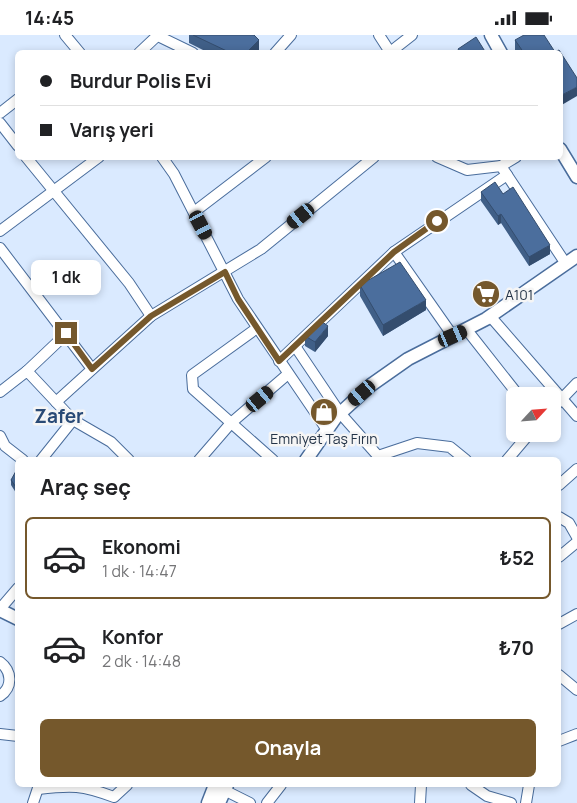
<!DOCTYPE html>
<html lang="tr">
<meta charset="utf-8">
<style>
:root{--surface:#fff;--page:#f6f6f6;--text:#202124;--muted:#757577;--line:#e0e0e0;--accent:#75582c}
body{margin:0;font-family:Manrope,sans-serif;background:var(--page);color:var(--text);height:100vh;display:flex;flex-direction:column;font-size:19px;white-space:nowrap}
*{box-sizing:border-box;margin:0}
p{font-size:16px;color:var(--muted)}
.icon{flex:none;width:28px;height:28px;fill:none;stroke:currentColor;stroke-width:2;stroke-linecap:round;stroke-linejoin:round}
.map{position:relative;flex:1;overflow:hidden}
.sheet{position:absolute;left:15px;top:422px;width:546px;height:330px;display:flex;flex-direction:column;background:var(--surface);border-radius:8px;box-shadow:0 2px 8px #0003}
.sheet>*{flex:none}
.hud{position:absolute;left:15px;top:15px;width:548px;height:110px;border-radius:8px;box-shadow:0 2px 8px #0003;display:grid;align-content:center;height:110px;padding:0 25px;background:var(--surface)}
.needle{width:32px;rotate:64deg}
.controls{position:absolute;left:506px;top:352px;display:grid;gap:10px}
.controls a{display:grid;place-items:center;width:55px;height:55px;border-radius:8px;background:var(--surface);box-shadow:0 2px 8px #0003;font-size:25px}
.end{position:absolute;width:22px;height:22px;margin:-11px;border:6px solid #75582c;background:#fff;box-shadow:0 0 0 2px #fff}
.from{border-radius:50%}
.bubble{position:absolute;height:35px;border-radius:8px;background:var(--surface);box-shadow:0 2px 8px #0003;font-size:16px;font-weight:700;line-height:35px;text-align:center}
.car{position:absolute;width:15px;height:30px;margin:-15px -8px;border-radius:6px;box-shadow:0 0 4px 1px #0007;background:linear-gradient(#222 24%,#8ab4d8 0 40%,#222 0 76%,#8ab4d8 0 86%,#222 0)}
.hud b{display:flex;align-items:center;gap:18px;height:48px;font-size:19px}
.hud b+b{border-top:1px solid var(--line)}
.hud i{width:12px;height:12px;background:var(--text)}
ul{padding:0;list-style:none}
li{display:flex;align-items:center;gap:15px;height:82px;margin:0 10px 8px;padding:0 15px;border:2px solid transparent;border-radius:8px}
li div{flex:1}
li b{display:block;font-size:19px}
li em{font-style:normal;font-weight:700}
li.active{border-color:var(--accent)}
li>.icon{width:45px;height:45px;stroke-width:1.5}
h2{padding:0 25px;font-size:22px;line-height:60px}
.action{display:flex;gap:10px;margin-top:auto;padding:10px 25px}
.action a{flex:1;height:58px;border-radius:8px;background:var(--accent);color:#fff;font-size:20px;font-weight:700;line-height:58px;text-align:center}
.status{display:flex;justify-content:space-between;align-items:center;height:35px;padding:0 25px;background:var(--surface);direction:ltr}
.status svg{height:14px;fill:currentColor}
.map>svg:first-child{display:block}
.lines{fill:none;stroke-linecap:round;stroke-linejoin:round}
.minor-casing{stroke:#4a6d9c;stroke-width:12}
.major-casing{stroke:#4a6d9c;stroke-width:15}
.minor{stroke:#fff;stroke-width:10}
.major{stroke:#fff;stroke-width:12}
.wall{fill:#405f87}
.shaded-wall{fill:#344d6e}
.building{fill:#4b6e9d;stroke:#344d6e}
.route{stroke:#75582c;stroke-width:6}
.labels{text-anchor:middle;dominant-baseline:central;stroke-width:5;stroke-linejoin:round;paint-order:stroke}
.poi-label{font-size:14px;fill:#243448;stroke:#f5f5f5;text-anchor:start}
.district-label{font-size:19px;font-weight:bold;fill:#294a76;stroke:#f5f5f5}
</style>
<div class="status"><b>14:45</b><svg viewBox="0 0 49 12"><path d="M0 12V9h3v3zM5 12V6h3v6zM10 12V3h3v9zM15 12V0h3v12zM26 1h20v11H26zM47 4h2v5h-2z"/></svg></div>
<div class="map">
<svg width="577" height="768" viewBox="0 0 577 768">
<rect width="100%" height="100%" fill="#daeaff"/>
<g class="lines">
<defs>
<g id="minor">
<polyline points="65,0 80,18"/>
<polyline points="156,0 193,18"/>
<polyline points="379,0 390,17"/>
<polyline points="139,18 158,0"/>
<polyline points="275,18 291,0"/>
<polyline points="389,18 412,0"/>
<polyline points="0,78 18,64"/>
<polyline points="0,88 18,111"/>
<polyline points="26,122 129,248 151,281"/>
<polyline points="162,122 174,139 238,264 327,395"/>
<polyline points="437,122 467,135 501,131 516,122"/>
<polyline points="501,131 566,229"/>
<polyline points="194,177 266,122"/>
<polyline points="0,196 99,122"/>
<polyline points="0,213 92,334"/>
<polyline points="394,217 453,301"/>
<polyline points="490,281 577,381"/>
<polyline points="257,293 192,340 193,354 273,425"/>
<polyline points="467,295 519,361"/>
<polyline points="295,311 340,378 378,421 379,425"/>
<polyline points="279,326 394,217 507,140"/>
<polyline points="27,336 66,299"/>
<polyline points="0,357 27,336 73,385 41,425"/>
<polyline points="56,367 151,281 261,214 374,122"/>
<polyline points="552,374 577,348"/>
<polyline points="73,385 111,407 129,425"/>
<polyline points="0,401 5,411 23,425"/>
<polyline points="378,421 417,408 450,412 466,425"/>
<polyline points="199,425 231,388 288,339"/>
<polyline points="507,425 529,399"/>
<polyline points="559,450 577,434"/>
<polyline points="559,482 569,488 577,502"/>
<polyline points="559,522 577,507"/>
<polyline points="0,574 18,553"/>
<polyline points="559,589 577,579"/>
<path d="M 0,627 C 12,636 13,652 0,661"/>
<polyline points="559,640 577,655"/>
<polyline points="0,699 18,701"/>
<polyline points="559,706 577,699"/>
<polyline points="471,750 487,761 511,768"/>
<path d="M 38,754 C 72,750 82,750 114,762 L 127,750"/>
<polyline points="224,755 250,768"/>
<polyline points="33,768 39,750"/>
<polyline points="267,768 281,750"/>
<polyline points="420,768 421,750"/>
<polyline points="526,768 529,750"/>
</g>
<g id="major">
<polyline points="491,0 501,18"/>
<polyline points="560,114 577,142"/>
<polyline points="306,425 336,382 371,350 408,324 486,284 577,221"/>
<polyline points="0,575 18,584"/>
<polyline points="208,768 215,750"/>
<polyline points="219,768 227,750"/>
</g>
</defs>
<use href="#minor" class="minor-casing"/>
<use href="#major" class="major-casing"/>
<use href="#minor" class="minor"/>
<use href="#major" class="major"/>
</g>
<g class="wall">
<polygon points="189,0 254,0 259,15 257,18 209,18 189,8"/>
<polygon points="515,5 555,17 560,18 517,18 515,15"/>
<polygon points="481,157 503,159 550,219 529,231 501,188 498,190 481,166"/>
<polygon points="360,250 426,275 383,301 360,261"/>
<polygon points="305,301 328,301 315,317 305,311"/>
<polygon points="18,437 18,461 11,450 11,445"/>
</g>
<g class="shaded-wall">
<polygon points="259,5 259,15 257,18 246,18"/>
<polygon points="577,52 577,61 560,71 560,61"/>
<polygon points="501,179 501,188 498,190 498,181"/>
<polygon points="550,210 550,219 529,231 529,222"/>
<polygon points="426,265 426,275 383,301 383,290"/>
<polygon points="328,291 328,301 315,317 315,307"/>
</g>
<g class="building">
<polygon points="193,0 254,0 259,5 246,18 231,18"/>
<polygon points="524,0 544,0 555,17 559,15 577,43 577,52 560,61 560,18 524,18 515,5"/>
<polygon points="476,2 486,18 460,18 458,14"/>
<polygon points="495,147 503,159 513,152 550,210 529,222 501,179 498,181 481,157"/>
<polygon points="400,227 426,265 383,290 360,250"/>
<polygon points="321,286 328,291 315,307 305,301"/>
<polygon points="16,436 18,437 18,455 11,445"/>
</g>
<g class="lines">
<polyline class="route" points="66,298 92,334 151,281 225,237 238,264 279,326 394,217 437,186"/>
</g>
<defs>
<symbol id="supermarket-disc" viewBox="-11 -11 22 22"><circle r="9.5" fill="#75582c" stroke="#f5f5f5"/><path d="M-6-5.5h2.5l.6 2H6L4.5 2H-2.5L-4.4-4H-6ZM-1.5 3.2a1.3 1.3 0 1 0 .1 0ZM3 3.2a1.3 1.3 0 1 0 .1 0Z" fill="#fff"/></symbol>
<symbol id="shop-disc" viewBox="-11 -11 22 22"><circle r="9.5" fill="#75582c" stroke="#f5f5f5"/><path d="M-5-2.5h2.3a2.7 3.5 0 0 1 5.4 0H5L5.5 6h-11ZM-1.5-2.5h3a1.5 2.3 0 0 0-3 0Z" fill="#fff"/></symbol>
</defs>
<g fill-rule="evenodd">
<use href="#supermarket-disc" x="470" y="243" width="32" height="32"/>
<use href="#shop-disc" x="308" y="361" width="32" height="32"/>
</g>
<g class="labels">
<g class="poi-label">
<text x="505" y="259">A101</text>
<text x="324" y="403" text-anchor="middle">Emniyet Taş Fırın</text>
</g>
<g class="district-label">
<text x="59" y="381">Zafer</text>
</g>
</g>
</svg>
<div class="controls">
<a><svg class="needle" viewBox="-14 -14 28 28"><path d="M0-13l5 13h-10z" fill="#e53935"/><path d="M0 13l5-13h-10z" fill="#757577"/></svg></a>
</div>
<i class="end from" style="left:437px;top:186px"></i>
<i class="end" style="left:66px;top:298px"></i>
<div class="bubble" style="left:31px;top:225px;width:70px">1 dk</div>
<i class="car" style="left:301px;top:181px;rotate:231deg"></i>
<i class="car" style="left:201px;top:190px;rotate:152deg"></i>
<i class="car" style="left:453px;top:301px;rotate:67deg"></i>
<i class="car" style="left:362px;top:358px;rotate:230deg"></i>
<i class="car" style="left:260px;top:364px;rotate:50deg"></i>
<div class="hud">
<b><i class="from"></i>Burdur Polis Evi</b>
<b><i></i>Varış yeri</b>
</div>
<section class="sheet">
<h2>Araç seç</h2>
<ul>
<li class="active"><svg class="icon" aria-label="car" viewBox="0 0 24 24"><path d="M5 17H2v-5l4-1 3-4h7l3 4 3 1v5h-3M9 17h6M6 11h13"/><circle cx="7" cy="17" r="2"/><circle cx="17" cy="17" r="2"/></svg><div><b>Ekonomi</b><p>1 dk · 14:47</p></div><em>₺52</em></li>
<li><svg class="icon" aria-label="car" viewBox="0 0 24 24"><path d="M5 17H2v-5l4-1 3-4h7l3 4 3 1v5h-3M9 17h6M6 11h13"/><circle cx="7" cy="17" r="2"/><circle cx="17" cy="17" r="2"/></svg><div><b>Konfor</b><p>2 dk · 14:48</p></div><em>₺70</em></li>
</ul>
<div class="action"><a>Onayla</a></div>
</section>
</div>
